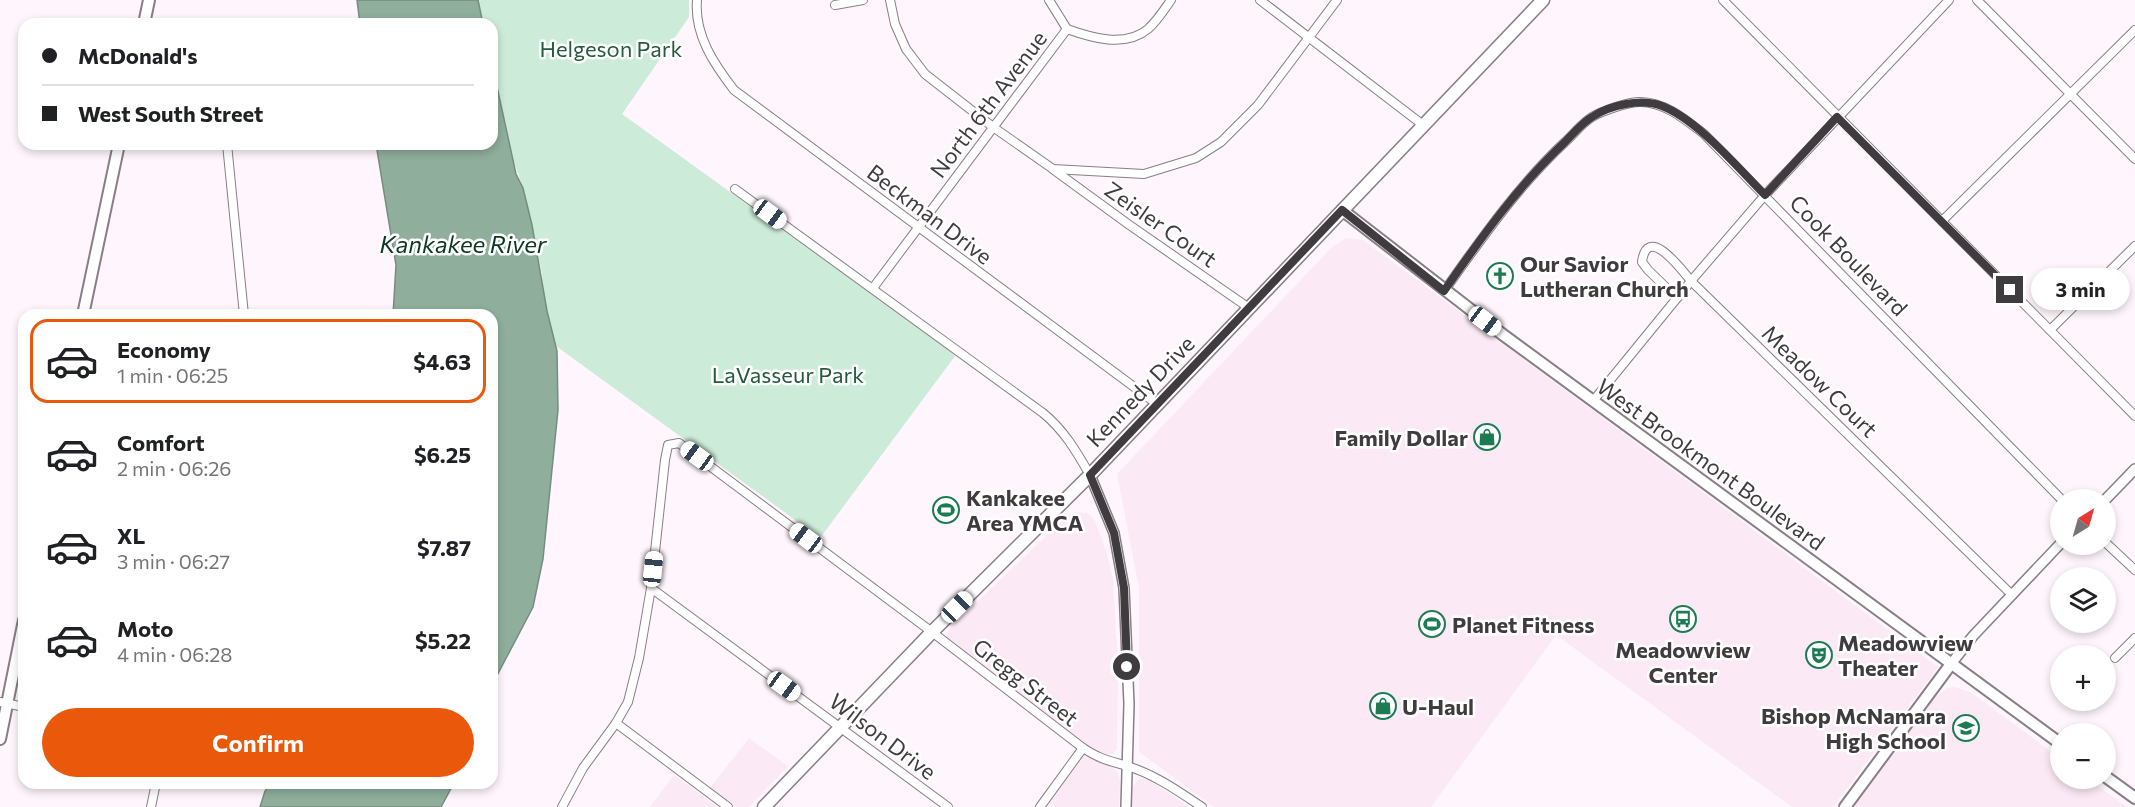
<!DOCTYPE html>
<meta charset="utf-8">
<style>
:root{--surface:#fff;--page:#f6f6f6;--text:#202124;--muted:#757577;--line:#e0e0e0;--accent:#ea580c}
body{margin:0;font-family:Commissioner,sans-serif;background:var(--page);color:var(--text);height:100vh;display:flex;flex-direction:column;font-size:22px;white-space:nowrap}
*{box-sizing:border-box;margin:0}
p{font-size:20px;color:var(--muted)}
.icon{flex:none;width:33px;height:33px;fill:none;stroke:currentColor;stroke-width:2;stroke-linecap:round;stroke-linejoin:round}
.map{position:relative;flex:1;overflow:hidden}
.panel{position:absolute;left:18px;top:309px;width:480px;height:480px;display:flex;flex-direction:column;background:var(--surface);border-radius:18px;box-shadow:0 3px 9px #0003}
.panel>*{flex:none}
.top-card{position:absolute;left:18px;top:18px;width:480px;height:132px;border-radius:18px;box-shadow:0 3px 9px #0003;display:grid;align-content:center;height:132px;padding:0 24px;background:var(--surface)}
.needle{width:39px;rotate:37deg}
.controls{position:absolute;left:2050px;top:489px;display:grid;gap:12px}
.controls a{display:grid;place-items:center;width:66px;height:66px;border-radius:50%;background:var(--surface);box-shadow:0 3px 9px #0003;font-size:30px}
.end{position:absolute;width:27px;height:27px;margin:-14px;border:8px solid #3f3b3e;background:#fff;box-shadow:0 0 0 3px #fff}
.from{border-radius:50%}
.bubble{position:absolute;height:42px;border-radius:21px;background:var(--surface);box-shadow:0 3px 9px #0003;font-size:20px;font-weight:700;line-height:42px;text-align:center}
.car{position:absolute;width:18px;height:36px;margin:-18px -9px;border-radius:8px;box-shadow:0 0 4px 2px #0007;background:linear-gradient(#fff 24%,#345 0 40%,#fff 0 76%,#345 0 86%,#fff 0)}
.top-card b{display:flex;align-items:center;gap:21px;height:57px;font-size:22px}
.top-card b+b{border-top:2px solid var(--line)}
.top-card i{width:15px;height:15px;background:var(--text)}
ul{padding:10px 0 0;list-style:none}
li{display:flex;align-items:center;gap:18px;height:84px;margin:0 12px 9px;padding:0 12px;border:3px solid transparent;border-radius:18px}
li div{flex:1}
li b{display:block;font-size:22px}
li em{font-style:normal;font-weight:700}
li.on{border-color:var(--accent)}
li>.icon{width:54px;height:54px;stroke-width:1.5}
.action{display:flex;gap:12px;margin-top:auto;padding:12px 24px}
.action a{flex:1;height:69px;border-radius:36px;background:var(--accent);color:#fff;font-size:24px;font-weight:700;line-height:69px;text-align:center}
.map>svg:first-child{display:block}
.built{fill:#fce9f6}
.green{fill:#ccebd8}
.water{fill:#8fae9c;stroke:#778c80;stroke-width:1.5}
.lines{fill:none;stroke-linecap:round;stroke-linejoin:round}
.minor-casing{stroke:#897e86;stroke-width:10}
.tertiary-casing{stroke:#897e86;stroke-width:12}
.secondary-casing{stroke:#897e86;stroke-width:14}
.primary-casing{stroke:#897e86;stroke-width:15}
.minor{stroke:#fff;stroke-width:8}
.tertiary{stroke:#fff;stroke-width:9}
.secondary{stroke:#fff;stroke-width:10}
.primary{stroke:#fff;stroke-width:12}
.route{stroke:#3f3b3e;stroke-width:8}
.labels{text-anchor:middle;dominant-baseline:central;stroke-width:5;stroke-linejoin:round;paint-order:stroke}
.park-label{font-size:22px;fill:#245a40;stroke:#fff}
.street-label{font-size:22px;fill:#3f3b3e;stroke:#fff}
.poi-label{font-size:22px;font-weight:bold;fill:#3f3b3e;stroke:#fff;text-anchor:start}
.water-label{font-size:24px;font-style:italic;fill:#0d3724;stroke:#fff}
</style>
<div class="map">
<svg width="2135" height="807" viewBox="0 0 2135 807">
<rect width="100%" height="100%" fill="#fff5fc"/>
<g class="built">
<polygon points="1346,238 1363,240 1938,667 1833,807 1792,807 1556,635 1431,807 1214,807 1139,752 1139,588 1117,474 1331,248"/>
<polygon points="1075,512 1087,513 1095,521 1107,553 1113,580 1118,668 1117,748 1113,754 1106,754 1088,745 946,637 949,629 1067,516"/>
<polygon points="1955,687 1972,693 2061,759 2061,778 2088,779 2127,807 1853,807 1934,698 1947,688"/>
<polygon points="749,738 788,766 749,807 736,807 710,788"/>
<polygon points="1084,756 1110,766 1118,772 1120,781 1119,807 1055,807 1049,802"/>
<polygon points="674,775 717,807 650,807"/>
<polygon points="1141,779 1151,780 1188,807 1131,807 1131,789 1137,781"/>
</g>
<polygon class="green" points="478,0 689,0 689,17 622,114 946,348 955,356 820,538 545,338 542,273 523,188 507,141 492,69 492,24 482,24"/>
<g class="water">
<polygon points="357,0 478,0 483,24 360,24"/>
<polygon points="492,64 516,174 523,188 532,225 547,311 557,351 558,410 543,559 533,607 492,685 492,315 393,315 396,265 376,144 492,144"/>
<polygon points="272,783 454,783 441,807 260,807 265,791"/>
</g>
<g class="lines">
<defs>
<g id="minor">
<path d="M 697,0 C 694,35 714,64 734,90 L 1157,404"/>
<polyline points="890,0 895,24 906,49 925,74 993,127 1053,169 1144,174 1196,158 1221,142 1258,105 1337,0"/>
<polyline points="1049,0 1067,29"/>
<polyline points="1260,0 1423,125"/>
<polyline points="1723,0 2135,416"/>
<polyline points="1977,0 2135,159"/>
<polyline points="835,5 863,0"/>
<path d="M 1067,29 C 1092,38 1125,48 1148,29 C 1157,21 1164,10 1171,0"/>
<polyline points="227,144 244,315"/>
<polyline points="1054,170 1128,224 1249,308"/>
<path d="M 735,189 L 1043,413 C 1064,430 1076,451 1090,475"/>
<polyline points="1942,221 2135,30"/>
<polyline points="873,288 1067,29"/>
<path d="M 1444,291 C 1482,238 1517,187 1565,142 C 1574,134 1582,123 1592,117 C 1602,111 1628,102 1640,102 C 1665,102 1686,120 1704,134 L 2062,500"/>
<path d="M 1677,298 L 1648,270 L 1642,262 C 1647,223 1682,270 1691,281 L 2011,594"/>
<polyline points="2050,330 2135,246"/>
<polyline points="1593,401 1691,281 1765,195 1949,0"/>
<polyline points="2106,543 2135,570"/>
<polyline points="651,588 948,807"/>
<polyline points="2115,658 2135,638"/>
<polyline points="0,702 24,707"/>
<polyline points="616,723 728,807"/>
<polyline points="151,807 156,783"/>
<path d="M 562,807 L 583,768 L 616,723 L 628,702 L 639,658 L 651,588 L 665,460 L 668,445 L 679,443 L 932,632 L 1083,748 C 1100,759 1107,760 1127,766 C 1154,774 1178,791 1202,807"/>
<polyline points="1040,807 1083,748"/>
</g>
<g id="tertiary">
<polyline points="1090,475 1114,533 1124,588 1129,704 1126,807"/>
<polyline points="2105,500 2135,469"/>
<polyline points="1951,664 1973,636 2061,543"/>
</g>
<g id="secondary">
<polyline points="144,24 149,0"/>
<polyline points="1342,210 1502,334 2061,744"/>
<polyline points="83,315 119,144"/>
<polyline points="0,739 24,620"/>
<polyline points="2106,777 2135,798"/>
<polyline points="1845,807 1951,664"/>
</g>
<polyline id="primary" points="764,807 932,632 1090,475 1543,0"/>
</defs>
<use href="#minor" class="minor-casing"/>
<use href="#tertiary" class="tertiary-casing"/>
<use href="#secondary" class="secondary-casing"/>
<use href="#primary" class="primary-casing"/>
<use href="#minor" class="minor"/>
<use href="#tertiary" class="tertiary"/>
<use href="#secondary" class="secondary"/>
<use href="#primary" class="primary"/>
</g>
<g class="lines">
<path class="route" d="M 1127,667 L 1124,588 L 1114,533 L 1090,475 L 1342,210 L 1444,291 C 1481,238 1518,186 1565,142 C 1573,134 1582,123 1592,117 C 1610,105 1641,98 1662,106 C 1698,120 1738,168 1765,195 L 1837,117 L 2010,290"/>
</g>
<defs>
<symbol id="church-ring" viewBox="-11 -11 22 22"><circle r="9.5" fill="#fff" stroke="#1c7b52" stroke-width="1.5"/><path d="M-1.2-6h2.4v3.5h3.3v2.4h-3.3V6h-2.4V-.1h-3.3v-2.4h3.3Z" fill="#1c7b52"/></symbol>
<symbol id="shop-ring" viewBox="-11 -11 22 22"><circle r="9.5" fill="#fff" stroke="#1c7b52" stroke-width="1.5"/><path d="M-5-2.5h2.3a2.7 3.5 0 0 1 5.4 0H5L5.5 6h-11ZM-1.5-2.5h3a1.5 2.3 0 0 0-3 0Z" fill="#1c7b52"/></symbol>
<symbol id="stadium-ring" viewBox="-11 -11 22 22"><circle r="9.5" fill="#fff" stroke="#1c7b52" stroke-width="1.5"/><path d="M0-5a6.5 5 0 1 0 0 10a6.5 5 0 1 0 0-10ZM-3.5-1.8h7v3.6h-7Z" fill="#1c7b52"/></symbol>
<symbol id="bus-ring" viewBox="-11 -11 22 22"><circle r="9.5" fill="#fff" stroke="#1c7b52" stroke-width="1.5"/><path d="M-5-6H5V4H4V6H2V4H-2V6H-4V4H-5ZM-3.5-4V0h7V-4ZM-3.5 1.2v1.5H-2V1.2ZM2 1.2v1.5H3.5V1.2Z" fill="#1c7b52"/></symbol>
<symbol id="theatre-ring" viewBox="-11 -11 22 22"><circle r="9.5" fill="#fff" stroke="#1c7b52" stroke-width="1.5"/><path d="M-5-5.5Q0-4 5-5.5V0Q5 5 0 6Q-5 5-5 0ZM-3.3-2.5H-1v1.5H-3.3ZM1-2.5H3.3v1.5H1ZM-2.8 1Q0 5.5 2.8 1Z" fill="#1c7b52"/></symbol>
<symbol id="school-ring" viewBox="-11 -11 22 22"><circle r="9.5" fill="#fff" stroke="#1c7b52" stroke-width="1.5"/><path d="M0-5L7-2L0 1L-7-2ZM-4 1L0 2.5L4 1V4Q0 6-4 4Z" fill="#1c7b52"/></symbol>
</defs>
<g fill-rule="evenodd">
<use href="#church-ring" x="1485" y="261" width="30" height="30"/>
<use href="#shop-ring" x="1472" y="422" width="30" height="30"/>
<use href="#stadium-ring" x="931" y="495" width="30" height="30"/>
<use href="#bus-ring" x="1668" y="604" width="30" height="30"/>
<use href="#stadium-ring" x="1417" y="609" width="30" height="30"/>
<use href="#theatre-ring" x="1804" y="640" width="30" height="30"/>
<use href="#shop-ring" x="1368" y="691" width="30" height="30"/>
<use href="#school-ring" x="1951" y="713" width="30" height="30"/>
</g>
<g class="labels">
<g class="park-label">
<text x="611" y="48">Helgeson Park</text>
<text x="788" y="374">LaVasseur Park</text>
</g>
<g class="street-label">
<text transform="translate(988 104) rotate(-53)">North 6th Avenue</text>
<text transform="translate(930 214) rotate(37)">Beckman Drive</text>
<text transform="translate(1161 224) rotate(35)">Zeisler Court</text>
<text transform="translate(1849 255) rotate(46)">Cook Boulevard</text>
<text transform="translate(1820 381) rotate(44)">Meadow Court</text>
<text transform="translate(1140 391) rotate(-46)">Kennedy Drive</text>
<text transform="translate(1711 464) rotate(36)">West Brookmont Boulevard</text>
<text transform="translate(1026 682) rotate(38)">Gregg Street</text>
<text transform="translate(883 736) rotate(37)">Wilson Drive</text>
</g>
<g class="poi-label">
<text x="1520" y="263">Our Savior<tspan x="1520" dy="25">Lutheran Church</tspan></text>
<text x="1468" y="437" text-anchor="end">Family Dollar</text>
<text x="966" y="497">Kankakee<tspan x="966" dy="25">Area YMCA</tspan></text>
<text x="1452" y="624">Planet Fitness</text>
<text x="1838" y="642">Meadowview<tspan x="1838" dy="25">Theater</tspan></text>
<text x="1683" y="649" text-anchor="middle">Meadowview<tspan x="1683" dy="25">Center</tspan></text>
<text x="1402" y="706">U-Haul</text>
<text x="1946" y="715" text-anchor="end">Bishop McNamara<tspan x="1946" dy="25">High School</tspan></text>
</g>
<g class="water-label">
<text x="463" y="243">Kankakee River</text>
</g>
</g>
</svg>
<div class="controls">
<a><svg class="needle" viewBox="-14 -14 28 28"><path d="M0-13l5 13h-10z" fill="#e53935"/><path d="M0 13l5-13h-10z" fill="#757577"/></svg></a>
<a><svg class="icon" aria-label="layers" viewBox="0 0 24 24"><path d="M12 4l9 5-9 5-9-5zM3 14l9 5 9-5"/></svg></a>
<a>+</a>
<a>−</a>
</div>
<i class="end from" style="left:1127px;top:667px"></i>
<i class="end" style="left:2010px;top:290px"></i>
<div class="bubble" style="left:2031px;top:268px;width:99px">3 min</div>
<i class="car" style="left:770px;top:214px;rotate:126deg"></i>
<i class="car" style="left:1485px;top:321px;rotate:127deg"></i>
<i class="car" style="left:697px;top:456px;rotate:306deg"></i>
<i class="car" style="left:806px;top:538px;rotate:307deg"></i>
<i class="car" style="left:653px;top:569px;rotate:6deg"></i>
<i class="car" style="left:957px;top:607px;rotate:45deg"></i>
<i class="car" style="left:784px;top:686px;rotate:126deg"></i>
<div class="top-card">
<b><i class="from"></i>McDonald's</b>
<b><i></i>West South Street</b>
</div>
<section class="panel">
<ul>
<li class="on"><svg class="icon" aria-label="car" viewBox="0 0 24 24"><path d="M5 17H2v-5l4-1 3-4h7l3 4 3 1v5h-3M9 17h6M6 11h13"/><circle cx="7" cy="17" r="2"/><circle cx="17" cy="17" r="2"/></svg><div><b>Economy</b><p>1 min · 06:25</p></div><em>$4.63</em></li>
<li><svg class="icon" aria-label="car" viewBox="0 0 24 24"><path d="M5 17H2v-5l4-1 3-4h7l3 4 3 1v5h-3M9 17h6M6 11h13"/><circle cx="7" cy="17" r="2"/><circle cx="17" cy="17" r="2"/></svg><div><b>Comfort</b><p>2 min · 06:26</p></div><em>$6.25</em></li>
<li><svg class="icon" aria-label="car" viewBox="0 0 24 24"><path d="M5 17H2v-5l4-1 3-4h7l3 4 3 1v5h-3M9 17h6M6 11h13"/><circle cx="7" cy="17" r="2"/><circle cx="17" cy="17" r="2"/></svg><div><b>XL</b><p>3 min · 06:27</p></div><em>$7.87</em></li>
<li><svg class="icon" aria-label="car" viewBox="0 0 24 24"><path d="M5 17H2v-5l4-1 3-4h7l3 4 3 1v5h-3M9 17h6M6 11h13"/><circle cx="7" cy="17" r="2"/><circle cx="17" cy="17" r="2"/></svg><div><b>Moto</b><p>4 min · 06:28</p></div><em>$5.22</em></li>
</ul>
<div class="action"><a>Confirm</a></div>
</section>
</div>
